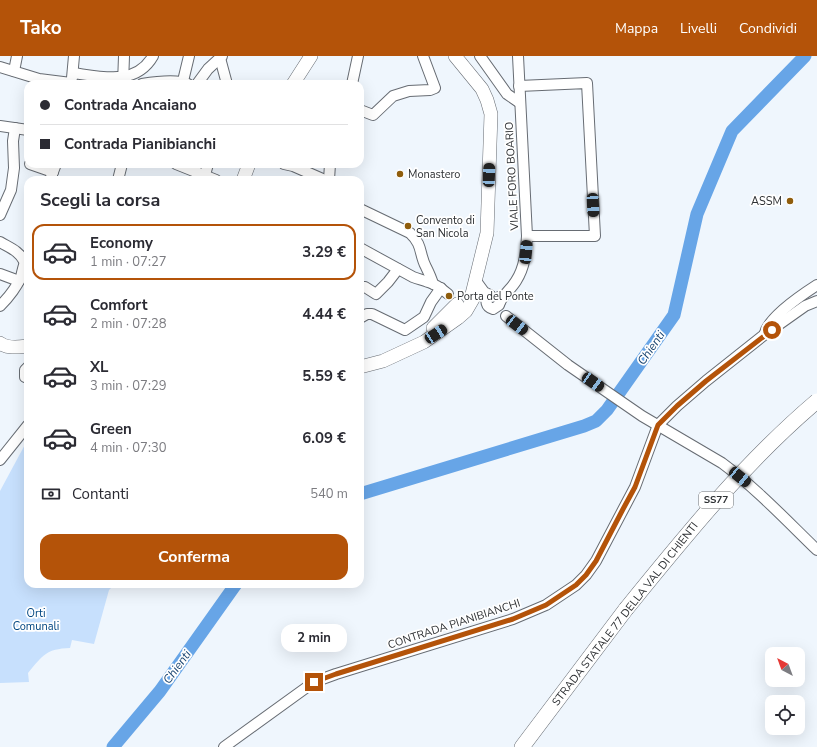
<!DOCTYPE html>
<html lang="it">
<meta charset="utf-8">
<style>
:root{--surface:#fff;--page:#f2f2f3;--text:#2b2b33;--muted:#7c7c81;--line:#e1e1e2;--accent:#b45309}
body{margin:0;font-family:"Nunito Sans",sans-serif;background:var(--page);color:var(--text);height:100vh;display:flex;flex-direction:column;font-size:15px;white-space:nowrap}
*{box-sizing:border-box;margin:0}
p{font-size:13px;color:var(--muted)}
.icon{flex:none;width:22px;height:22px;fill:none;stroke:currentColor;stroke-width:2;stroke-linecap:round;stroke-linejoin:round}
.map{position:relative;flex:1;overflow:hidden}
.details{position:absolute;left:24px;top:120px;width:340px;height:412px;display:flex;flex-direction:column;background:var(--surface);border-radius:12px;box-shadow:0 4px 16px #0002}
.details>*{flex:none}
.hud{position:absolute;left:24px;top:24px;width:340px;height:88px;border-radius:12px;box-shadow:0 4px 16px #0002;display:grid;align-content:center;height:88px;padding:0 16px;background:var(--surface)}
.needle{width:26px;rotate:319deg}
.controls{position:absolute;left:765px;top:591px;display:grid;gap:8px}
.controls a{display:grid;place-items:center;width:40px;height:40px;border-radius:8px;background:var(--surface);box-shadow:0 4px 16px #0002;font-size:20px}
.end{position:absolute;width:18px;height:18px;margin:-9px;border:5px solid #b45309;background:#fff;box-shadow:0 0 0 2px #fff}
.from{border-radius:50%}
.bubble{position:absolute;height:28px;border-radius:12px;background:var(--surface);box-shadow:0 4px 16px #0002;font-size:13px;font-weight:700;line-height:28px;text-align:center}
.car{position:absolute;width:12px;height:24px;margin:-12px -6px;border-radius:5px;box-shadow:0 0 3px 1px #0007;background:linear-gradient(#222 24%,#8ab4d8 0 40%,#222 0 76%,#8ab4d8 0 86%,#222 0)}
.hud b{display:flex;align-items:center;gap:14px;height:38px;font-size:15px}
.hud b+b{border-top:1px solid var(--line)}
.hud i{width:10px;height:10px;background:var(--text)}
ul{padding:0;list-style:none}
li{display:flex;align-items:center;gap:12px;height:56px;margin:0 8px 6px;padding:0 8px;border:2px solid transparent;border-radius:12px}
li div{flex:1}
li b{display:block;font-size:15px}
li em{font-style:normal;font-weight:700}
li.selected{border-color:var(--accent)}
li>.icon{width:36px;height:36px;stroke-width:1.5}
h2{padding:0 16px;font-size:18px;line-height:48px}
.pay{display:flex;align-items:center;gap:10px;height:44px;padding:0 16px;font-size:15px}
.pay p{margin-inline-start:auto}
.action{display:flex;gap:8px;margin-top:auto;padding:8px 16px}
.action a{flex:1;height:46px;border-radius:12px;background:var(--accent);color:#fff;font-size:16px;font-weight:700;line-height:46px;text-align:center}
header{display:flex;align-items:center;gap:24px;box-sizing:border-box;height:56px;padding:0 20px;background:var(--accent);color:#fff}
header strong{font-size:19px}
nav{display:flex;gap:22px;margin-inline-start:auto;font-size:14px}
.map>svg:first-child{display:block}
.green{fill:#c7e0fd}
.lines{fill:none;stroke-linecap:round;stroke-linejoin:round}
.river{stroke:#67a5e7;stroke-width:13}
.minor-casing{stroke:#676c73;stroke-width:12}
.major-casing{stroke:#676c73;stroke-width:14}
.highway-casing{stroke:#676c73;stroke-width:16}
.minor{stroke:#fff;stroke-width:10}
.major{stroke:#fff;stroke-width:13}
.highway{stroke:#fff;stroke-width:15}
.highway-bridge-casing{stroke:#676c73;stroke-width:16;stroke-linecap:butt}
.highway-bridge{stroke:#fff;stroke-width:15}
.route{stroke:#b45309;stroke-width:5}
.poi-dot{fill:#8f5d0c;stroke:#fff;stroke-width:1.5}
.labels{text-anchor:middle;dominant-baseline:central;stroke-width:3.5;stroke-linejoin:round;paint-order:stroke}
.shield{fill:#fff;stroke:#6d6f71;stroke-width:1}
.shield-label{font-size:10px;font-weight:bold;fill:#2e3134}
.poi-label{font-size:11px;fill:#2e3134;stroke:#fff;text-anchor:start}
.street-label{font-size:11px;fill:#2e3134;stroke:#fff}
.park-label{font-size:11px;fill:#004681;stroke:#fff}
.water-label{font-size:12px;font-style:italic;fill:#1a4571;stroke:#fff}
</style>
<header>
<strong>Tako</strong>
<nav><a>Mappa</a><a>Livelli</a><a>Condividi</a></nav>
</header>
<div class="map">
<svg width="817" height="691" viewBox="0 0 817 691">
<rect width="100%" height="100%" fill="#eff6fd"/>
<path class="green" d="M 28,383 L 28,528 L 115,528 L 109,534 L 94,588 L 72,584 L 70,592 C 46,593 43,599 28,617 L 29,626 L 0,627 L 0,435 Z"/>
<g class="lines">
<g class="river">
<polyline points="360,438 584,370 596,365 607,354 674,259 697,158 732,75 805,0"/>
<polyline points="113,691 160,635 236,528"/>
</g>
<defs>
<g id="minor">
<polyline points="480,0 507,38 520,47"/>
<polyline points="220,2 227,28"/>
<polyline points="0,11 39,23 71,27"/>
<polyline points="14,15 17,0"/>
<path d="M 73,17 C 102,21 136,30 153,0"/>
<polyline points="72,22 74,0"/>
<polyline points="183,25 189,0"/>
<polyline points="123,28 124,0"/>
<path d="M 142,28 C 154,26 177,23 188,28"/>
<polyline points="197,28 208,13 222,0"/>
<polyline points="352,28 358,0"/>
<polyline points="519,30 587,27 595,180 527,180"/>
<polyline points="360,54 373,59 393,40 409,35 430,34 435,32 423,0"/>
<polyline points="0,70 28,74"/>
<polyline points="30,108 53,116"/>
<polyline points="176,108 216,124"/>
<polyline points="284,108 293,110 325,124"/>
<polyline points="50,124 56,108"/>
<polyline points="118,124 122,108"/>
<polyline points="202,124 205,119 208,108"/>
<polyline points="329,124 330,108"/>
<path d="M 360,153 L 410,177 C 423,189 419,198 426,211 C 429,217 431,221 433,228"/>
<polyline points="0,159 11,134 14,112 13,85 15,72"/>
<path d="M 0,186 C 10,192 19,195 24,205"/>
<path d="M 360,192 L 413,221 C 418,223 423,224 428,226 C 436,228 442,233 448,238"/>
<polyline points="0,218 19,225"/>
<polyline points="476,225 484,236 490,239"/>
<polyline points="360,232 365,231 376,238 388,226 398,213"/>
<path d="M 490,239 C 484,244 486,251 493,253 L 499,249 L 500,246 L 499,241"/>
<path d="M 500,246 C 504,238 511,233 516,225 C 525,211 526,196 527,180 L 518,0"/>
<path d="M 0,250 C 8,242 16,232 21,221 C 23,213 24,206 28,199"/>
<path d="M 506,260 L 568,309 L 642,360 L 722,407 C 757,433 786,464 817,494"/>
<polyline points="360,262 367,258 372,258 405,274 424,261 431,246 441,232"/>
<path d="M 765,277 C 769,261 803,238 817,229"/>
<polyline points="28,311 25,314 25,321 28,322"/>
<polyline points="0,404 28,369"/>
<polyline points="224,691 314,626 336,618 513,563 546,549 576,529 586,519 596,505 635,431 658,369 677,350 706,325 764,279 805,250 817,245"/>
</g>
<g id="major">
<polyline points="293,28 311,0"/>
<polyline points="243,124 249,108"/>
<polyline points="433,272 457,248"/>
<path d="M 0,287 C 7,293 19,291 28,290"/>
<polyline points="360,311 383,305 424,286 458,262 466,255 473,243 472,238 487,177 491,58 487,44 482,33 455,0"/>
</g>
<polyline id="highway" points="522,691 626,553"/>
</defs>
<use href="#minor" class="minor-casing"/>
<use href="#major" class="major-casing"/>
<use href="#highway" class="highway-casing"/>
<use href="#minor" class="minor"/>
<use href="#major" class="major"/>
<use href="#highway" class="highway"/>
<defs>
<path id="highway-bridge" d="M 626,553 C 686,479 745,406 817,345"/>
</defs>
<use href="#highway-bridge" class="highway-bridge-casing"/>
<use href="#highway-bridge" class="highway-bridge"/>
</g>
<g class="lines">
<polyline class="route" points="314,626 336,618 513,563 546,549 576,529 586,519 596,505 622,455 635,431 658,369 677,350 706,325 772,274"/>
</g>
<g class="poi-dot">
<circle cx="400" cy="118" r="4"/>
<circle cx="790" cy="145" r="4"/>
<circle cx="408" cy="170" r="4"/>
<circle cx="449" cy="240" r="4"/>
</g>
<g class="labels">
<rect class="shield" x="699" y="436" width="34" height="16" rx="3"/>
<g class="shield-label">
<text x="716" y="444">SS77</text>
</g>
<g class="poi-label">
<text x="408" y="118">Monastero</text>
<text x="782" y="145" text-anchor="end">ASSM</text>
<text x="416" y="164">Convento di<tspan x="416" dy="13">San Nicola</tspan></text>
<text x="457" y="240">Porta del Ponte</text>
</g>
<g class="street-label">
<text transform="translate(512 120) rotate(-93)">VIALE FORO BOARIO</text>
<text transform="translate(625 558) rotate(-52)">STRADA STATALE 77 DELLA VAL DI CHIENTI</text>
<text transform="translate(454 568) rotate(-18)">CONTRADA PIANIBIANCHI</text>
</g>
<g class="park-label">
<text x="36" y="557">Orti<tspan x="36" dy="13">Comunali</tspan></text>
</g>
<g class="water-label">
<text transform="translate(651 292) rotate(-55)">Chienti</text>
<text transform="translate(177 611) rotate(-54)">Chienti</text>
</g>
</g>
</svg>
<div class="controls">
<a><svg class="needle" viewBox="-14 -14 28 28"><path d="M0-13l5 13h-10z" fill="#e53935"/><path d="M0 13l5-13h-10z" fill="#7c7c81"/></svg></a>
<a><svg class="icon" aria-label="locate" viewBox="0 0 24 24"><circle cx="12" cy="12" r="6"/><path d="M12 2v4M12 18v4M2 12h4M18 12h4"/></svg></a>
</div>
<i class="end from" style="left:772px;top:274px"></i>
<i class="end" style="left:314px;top:626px"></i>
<div class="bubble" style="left:281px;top:568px;width:66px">2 min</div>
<i class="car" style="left:489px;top:119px;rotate:2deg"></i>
<i class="car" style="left:593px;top:149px;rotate:177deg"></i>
<i class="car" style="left:526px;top:196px;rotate:5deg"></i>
<i class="car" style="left:517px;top:269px;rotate:127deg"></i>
<i class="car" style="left:436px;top:278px;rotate:57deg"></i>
<i class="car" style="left:593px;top:326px;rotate:125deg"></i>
<i class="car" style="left:740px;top:421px;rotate:129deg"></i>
<div class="hud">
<b><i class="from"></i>Contrada Ancaiano</b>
<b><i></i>Contrada Pianibianchi</b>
</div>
<section class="details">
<h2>Scegli la corsa</h2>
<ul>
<li class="selected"><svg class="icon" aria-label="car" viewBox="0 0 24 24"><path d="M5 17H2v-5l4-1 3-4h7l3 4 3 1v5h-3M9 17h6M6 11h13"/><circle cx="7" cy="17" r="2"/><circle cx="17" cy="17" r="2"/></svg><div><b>Economy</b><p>1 min · 07:27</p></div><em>3.29 €</em></li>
<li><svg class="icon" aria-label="car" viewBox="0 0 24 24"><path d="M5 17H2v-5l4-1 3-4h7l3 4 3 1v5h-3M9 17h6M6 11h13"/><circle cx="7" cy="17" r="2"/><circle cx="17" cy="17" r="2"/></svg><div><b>Comfort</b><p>2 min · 07:28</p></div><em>4.44 €</em></li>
<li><svg class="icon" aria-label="car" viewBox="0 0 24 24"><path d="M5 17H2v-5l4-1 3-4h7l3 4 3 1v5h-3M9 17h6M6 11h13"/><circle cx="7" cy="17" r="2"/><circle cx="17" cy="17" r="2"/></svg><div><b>XL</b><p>3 min · 07:29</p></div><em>5.59 €</em></li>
<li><svg class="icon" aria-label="car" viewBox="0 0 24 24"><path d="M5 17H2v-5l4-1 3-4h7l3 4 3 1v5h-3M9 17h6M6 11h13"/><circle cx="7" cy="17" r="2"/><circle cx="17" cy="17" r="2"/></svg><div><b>Green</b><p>4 min · 07:30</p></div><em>6.09 €</em></li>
</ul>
<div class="pay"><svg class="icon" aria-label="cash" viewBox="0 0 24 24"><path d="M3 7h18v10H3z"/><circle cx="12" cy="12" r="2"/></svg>Contanti<p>540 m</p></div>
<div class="action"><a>Conferma</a></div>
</section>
</div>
